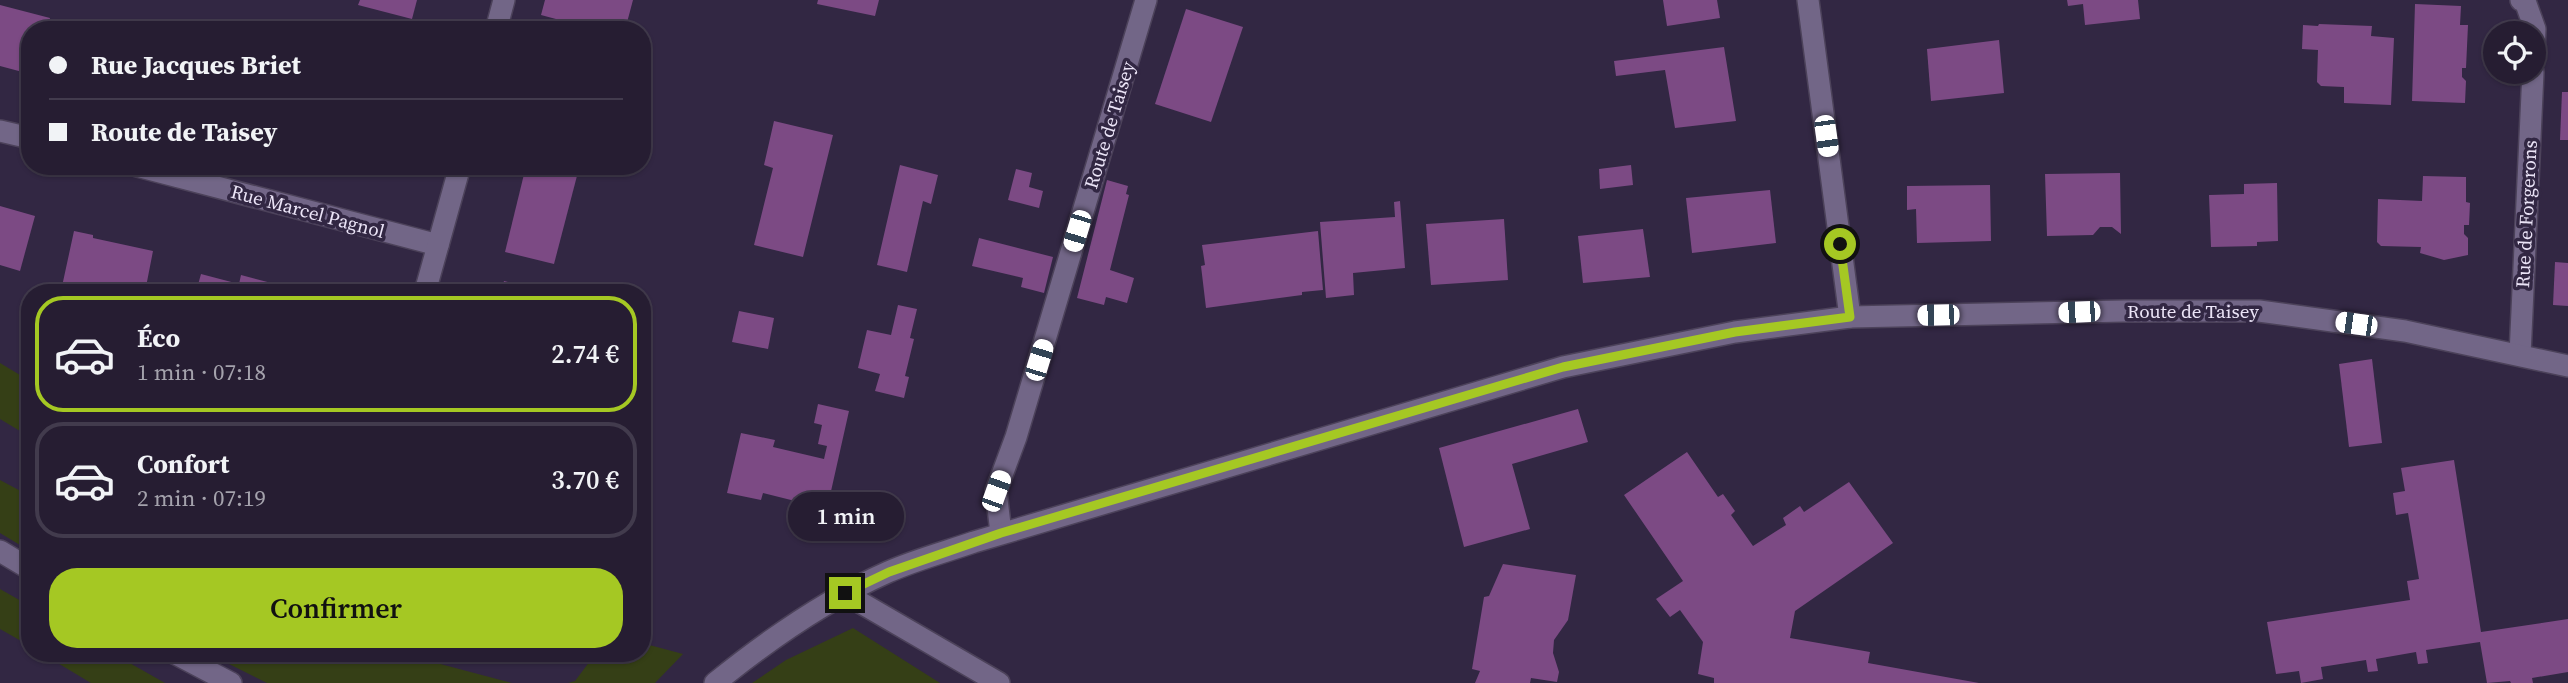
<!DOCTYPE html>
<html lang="fr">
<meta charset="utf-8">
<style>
:root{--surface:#261d32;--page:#322a3e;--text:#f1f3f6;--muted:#a4a2ac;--line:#423b4d;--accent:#a5c823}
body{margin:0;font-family:"Source Serif 4",serif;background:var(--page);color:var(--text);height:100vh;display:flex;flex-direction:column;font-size:26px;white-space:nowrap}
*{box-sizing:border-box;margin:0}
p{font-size:23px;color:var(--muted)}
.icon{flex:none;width:38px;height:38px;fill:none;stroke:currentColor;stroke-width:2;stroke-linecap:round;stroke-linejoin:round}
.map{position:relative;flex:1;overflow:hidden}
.panel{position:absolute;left:21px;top:284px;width:630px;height:378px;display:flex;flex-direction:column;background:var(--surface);border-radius:28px;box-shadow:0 2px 5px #0004,0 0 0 2px var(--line)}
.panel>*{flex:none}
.hud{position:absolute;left:21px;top:21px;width:630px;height:154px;border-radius:28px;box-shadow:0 2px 5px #0004,0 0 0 2px var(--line);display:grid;align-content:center;height:154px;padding:0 28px;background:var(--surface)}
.buttons{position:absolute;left:2483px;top:21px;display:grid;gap:14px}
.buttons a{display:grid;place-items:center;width:63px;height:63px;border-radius:50%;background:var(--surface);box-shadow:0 2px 5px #0004,0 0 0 2px var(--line);font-size:35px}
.end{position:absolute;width:32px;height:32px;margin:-16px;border:9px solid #a5c823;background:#111;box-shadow:0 0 0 4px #111}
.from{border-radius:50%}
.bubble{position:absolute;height:49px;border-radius:24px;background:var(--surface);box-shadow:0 2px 5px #0004,0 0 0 2px var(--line);font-size:23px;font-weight:600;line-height:49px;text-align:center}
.car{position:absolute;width:21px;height:42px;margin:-21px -10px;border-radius:9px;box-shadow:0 0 5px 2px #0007;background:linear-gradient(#fff 24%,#345 0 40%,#fff 0 76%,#345 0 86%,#fff 0)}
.hud b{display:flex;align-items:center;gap:24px;height:66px;font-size:26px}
.hud b+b{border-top:2px solid var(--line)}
.hud i{width:18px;height:18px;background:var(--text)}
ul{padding:12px 0 0;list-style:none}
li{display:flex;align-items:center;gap:21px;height:116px;margin:0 14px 10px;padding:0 14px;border:4px solid var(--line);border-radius:28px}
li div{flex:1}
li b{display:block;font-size:26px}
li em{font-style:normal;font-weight:600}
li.selected{border-color:var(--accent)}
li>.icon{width:63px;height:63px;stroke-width:1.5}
.action{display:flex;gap:14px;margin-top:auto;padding:14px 28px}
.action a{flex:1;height:80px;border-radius:28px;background:var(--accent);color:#111;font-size:28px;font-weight:600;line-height:80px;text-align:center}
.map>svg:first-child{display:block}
.green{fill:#353f16}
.building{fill:#7c4a84}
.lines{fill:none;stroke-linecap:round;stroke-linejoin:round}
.lane-casing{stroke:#4c425a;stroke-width:24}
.street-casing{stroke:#4c425a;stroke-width:24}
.secondary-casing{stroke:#4c425a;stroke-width:24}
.lane{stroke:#726687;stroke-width:21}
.street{stroke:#726687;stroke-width:21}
.secondary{stroke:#726687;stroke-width:21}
.route{stroke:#a5c823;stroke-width:9}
.labels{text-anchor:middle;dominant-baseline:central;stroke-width:7;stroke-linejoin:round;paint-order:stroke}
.street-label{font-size:19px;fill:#ebe4f7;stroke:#322743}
</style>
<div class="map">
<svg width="2568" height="683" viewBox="0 0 2568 683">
<rect width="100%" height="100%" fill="#322743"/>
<g class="green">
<polygon points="0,363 30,381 30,437 0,419"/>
<polygon points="0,480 30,496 30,551 0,533"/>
<polygon points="0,589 30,606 30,646 0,629"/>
<polygon points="853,628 940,683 752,683 786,660"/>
<polygon points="642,643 683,654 655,683 568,683 575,681 596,653 642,653"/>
<polygon points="41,653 112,653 165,683 91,683"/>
<polygon points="207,653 399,653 512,683 267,683"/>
<polygon points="509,653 555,653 548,664"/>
</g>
<g class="building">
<polygon points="360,0 417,0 412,19 358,5"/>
<polygon points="545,0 633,0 625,30 597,30 541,15"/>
<polygon points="818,0 879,0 875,16 817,4"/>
<polygon points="1663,0 1717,0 1720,18 1667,26"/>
<polygon points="2067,0 2138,0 2140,19 2085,25 2083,4 2068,6"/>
<polygon points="2415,4 2461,6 2460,25 2468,25 2466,68 2462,68 2462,77 2466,81 2465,103 2412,101"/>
<polygon points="0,5 50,18 47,30 30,30 30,74 0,66"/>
<polygon points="1186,9 1243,27 1211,122 1155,104"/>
<polygon points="2319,24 2372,26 2371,36 2394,38 2391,105 2344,103 2344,87 2321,86 2317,82 2318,50 2302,49 2303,25 2318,26"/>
<polygon points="1999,40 2004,93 1931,101 1927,49"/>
<polygon points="1724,47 1736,121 1675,128 1665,70 1616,76 1614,61"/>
<polygon points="2562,92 2568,92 2568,140 2560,140"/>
<polygon points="774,121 833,135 803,257 754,245 773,168 764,165"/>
<polygon points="900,165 938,175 931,204 923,201 907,272 877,265"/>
<polygon points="1631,165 1633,185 1600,189 1599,169"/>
<polygon points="526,166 557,166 578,172 554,264 505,252"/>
<polygon points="1016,169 1032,173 1029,187 1043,191 1039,208 1008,200"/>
<polygon points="2120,173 2121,234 2112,227 2100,227 2093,235 2047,236 2045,174"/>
<polygon points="2423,176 2466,177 2466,202 2470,203 2469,225 2464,225 2464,234 2468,238 2468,255 2444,260 2420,253 2421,247 2381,246 2377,242 2378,199 2422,201"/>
<polygon points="1107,180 1128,186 1126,194 1129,195 1110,270 1134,278 1127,303 1106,297 1104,305 1077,298"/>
<polygon points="2277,183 2278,241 2257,242 2257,246 2211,247 2209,195 2244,194 2244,184"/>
<polygon points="1990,185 1991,241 1917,243 1916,209 1907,210 1907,186"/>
<polygon points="1770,190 1776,243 1692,253 1686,198"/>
<polygon points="1400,201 1405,268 1353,273 1354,295 1326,298 1320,222 1395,217 1394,202"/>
<polygon points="0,206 35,216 20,271 0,265"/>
<polygon points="1504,219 1508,280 1431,285 1426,224"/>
<polygon points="1643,229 1650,277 1583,283 1578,236"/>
<polygon points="74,231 93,235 93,238 153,251 145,292 61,291"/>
<polygon points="1318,231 1323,290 1302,292 1302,295 1206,308 1201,266 1205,265 1202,245"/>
<polygon points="979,238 1053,257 1044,293 1021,287 1023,278 972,266"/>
<polygon points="2555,262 2568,263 2568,306 2553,305"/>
<polygon points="201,274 239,284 241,275 279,285 277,292 196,292"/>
<polygon points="504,281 547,291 547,292 501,292"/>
<polygon points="898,305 917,309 910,338 914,339 905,376 909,377 904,398 875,391 880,374 858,368 867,330 891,335"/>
<polygon points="739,311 774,318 768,349 732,342"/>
<polygon points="2372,359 2382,443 2349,447 2339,364"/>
<polygon points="818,404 849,411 827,509 763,493 761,500 727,493 741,433 775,440 773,447 824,459 827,446 818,444 822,425 814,423"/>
<polygon points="1578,409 1588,442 1512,464 1530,529 1464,547 1439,448"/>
<polygon points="1687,452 1718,497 1723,494 1735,511 1731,515 1753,546 1786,525 1783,518 1800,506 1804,512 1849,482 1893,543 1795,611 1790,638 1870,652 1868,663 1979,683 1714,683 1714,678 1698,674 1703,642 1680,610 1670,617 1656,599 1683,581 1624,495"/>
<polygon points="2454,460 2481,632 2568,619 2568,672 2532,678 2533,683 2511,683 2510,681 2487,683 2480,642 2426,650 2428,663 2418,664 2416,652 2376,659 2378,671 2368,672 2366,660 2321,667 2323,679 2301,683 2299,671 2276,674 2267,622 2410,600 2407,581 2419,579 2408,513 2396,515 2393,493 2405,491 2401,468"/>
<polygon points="1503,564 1576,575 1568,620 1554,640 1553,653 1559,672 1557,682 1531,678 1530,683 1475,683 1480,671 1472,669 1484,597 1489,596"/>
</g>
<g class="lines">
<defs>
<g id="lane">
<polyline points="1001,533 996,491 1016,437 1146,0"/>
<polyline points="0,551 30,569"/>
<polyline points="174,653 231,683"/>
</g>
<g id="street">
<polyline points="1808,0 1850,317"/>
<polyline points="2521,0 2525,1 2535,29 2534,51"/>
<polyline points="496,30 504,0"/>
<polyline points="0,131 30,138"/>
<polyline points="137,166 438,245"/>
<polyline points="425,292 460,166"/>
<polyline points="2520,355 2533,72"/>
<polyline points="844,593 999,683"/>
</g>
<path id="secondary" d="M 715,683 C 768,640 825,600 888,572 C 915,560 945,552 974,542 L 1563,367 L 1735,332 L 1850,317 L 2124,311 L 2259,311 L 2405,331 L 2568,366"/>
</defs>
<use href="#lane" class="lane-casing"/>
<use href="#street" class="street-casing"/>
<use href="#secondary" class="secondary-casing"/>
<use href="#lane" class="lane"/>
<use href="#street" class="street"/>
<use href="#secondary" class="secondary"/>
</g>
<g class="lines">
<polyline class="route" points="845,593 889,572 1001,533 1563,367 1735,332 1850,317 1840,244"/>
</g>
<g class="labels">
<g class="street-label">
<text transform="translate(1109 125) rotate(-73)">Route de Taisey</text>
<text transform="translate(308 211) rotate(15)">Rue Marcel Pagnol</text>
<text transform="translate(2526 214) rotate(-87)">Rue de Forgerons</text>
<text x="2193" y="311">Route de Taisey</text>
</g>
</g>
</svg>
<div class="buttons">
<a><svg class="icon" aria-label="locate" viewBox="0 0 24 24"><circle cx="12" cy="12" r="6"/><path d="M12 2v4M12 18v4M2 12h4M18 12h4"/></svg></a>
</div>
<i class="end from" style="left:1840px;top:244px"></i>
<i class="end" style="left:845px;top:593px"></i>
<div class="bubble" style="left:788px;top:492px;width:116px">1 min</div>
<i class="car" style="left:1826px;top:136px;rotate:172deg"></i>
<i class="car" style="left:1077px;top:231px;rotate:197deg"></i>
<i class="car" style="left:2079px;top:312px;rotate:268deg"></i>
<i class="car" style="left:1938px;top:315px;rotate:269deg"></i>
<i class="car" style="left:2356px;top:324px;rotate:278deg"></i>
<i class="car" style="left:1039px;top:360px;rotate:17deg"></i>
<i class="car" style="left:996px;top:491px;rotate:20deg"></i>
<div class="hud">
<b><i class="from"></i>Rue Jacques Briet</b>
<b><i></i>Route de Taisey</b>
</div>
<section class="panel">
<ul>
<li class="selected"><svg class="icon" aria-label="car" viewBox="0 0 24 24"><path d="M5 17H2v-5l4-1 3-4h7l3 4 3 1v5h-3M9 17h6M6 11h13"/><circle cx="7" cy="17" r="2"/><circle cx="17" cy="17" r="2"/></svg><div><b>Éco</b><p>1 min · 07:18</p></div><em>2.74 €</em></li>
<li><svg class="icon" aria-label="car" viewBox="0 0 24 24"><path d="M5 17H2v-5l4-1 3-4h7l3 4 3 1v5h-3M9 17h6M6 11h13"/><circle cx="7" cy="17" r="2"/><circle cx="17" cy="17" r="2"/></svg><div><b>Confort</b><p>2 min · 07:19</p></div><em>3.70 €</em></li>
</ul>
<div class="action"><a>Confirmer</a></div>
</section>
</div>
